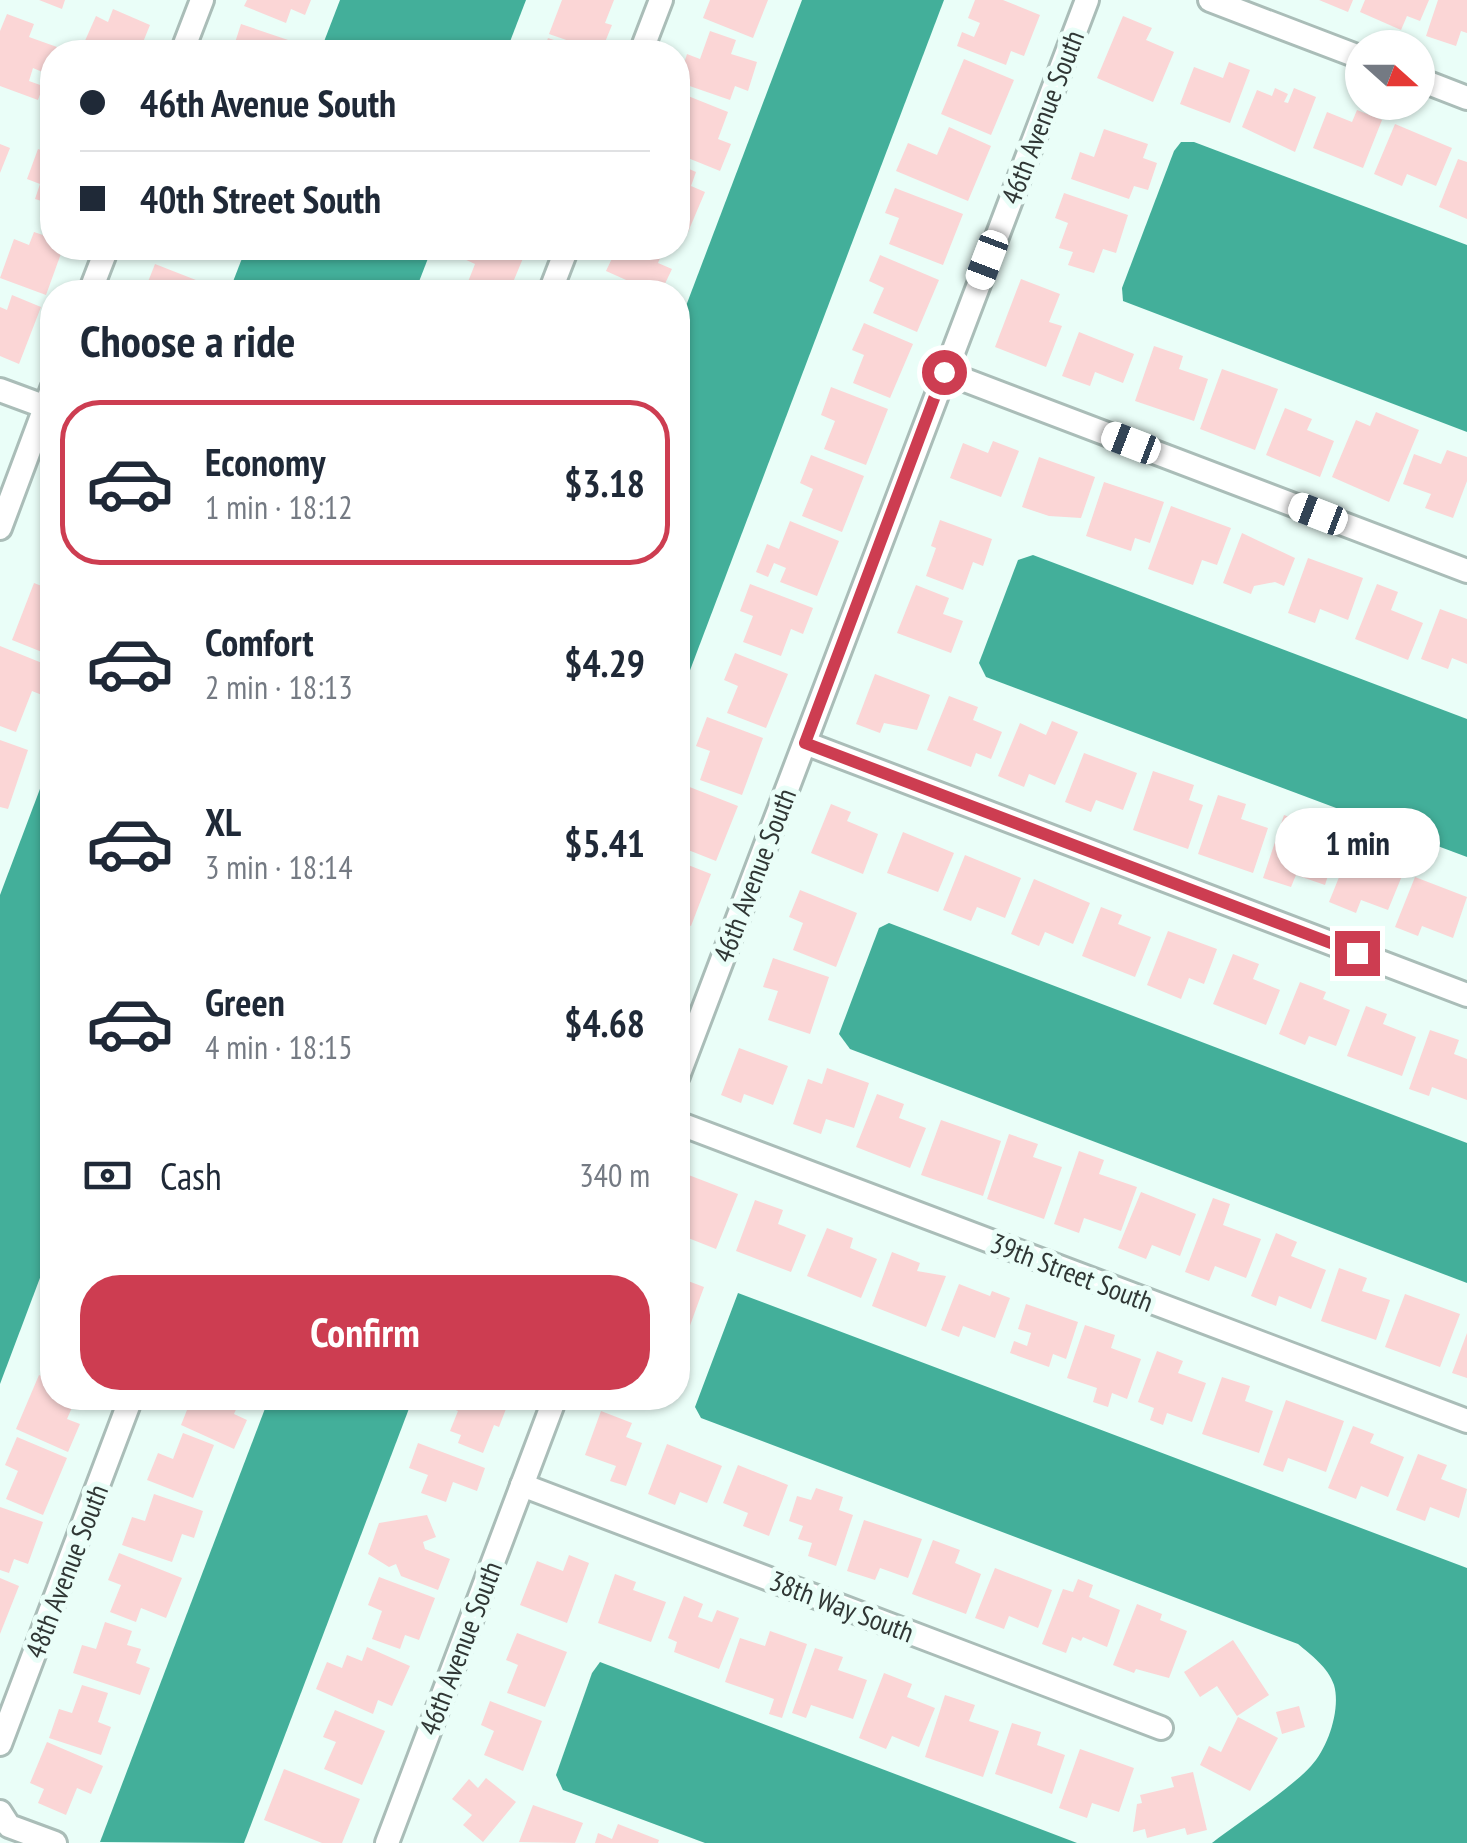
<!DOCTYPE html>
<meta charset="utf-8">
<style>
:root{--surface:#fff;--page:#f2f2f3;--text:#1f2937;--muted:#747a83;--line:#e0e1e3;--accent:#cd3d51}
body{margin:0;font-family:"PT Sans Narrow",sans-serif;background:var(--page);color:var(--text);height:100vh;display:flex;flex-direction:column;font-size:38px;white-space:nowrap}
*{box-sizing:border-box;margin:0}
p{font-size:32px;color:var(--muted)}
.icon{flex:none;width:55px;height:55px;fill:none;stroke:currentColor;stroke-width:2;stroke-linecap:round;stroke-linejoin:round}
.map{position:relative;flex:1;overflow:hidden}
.drawer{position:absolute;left:40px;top:280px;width:650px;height:1130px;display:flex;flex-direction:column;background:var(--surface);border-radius:40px;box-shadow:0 2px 8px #0004}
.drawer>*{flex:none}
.hud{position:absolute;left:40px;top:40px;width:650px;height:220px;border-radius:40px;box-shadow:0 2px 8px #0004;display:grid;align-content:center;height:220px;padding:0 40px;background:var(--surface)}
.needle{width:65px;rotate:111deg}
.buttons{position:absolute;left:1345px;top:30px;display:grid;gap:20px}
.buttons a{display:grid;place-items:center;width:90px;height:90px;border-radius:50%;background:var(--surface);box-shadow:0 2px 8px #0004;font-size:50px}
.end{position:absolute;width:45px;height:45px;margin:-22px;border:12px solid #cd3d51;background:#fff;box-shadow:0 0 0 5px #fff}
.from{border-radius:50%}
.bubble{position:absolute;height:70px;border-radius:35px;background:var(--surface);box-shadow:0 2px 8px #0004;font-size:32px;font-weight:800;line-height:70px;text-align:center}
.car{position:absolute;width:30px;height:60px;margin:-30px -15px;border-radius:12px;box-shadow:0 0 8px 2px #0007;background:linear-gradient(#fff 24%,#345 0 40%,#fff 0 76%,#345 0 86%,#fff 0)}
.hud b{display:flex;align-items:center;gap:35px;height:95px;font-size:38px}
.hud b+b{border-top:2px solid var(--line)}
.hud i{width:25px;height:25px;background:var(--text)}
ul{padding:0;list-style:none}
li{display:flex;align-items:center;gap:30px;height:165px;margin:0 20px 15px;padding:0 20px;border:5px solid transparent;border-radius:40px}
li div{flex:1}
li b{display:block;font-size:38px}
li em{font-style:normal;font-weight:800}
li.active{border-color:var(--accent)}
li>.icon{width:90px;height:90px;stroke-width:1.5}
h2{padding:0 40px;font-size:45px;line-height:120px}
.pay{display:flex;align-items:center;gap:25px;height:110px;padding:0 40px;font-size:38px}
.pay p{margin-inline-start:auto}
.primary-button{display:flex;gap:20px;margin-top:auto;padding:20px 40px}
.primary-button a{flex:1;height:115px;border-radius:40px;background:var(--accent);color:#fff;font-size:40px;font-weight:800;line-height:115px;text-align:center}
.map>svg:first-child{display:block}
.water{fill:#43af9a}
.building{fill:#fbd6d6}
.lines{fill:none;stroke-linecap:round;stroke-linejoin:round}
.minor-casing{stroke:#aabdb8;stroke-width:28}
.minor{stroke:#fff;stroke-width:22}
.route{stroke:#cd3d51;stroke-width:12}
.labels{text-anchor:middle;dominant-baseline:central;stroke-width:10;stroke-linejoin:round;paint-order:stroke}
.street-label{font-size:28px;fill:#303735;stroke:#eafef8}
</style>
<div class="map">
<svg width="1467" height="1843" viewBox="0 0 1467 1843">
<rect width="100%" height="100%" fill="#eafef8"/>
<g class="water">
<polygon points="340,0 526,0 506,52 320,52"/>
<polygon points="802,0 944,0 678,702 678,327"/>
<polygon points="1181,142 1194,142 1467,245 1467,432 1123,301 1122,288 1174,151"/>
<polygon points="246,248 432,248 415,292 229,292"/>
<polygon points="1033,555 1467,719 1467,857 986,677 979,663 1018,560"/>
<polygon points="52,757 52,1246 0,1384 0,895"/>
<polygon points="889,923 1467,1143 1467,1283 850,1049 839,1034 879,928"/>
<path d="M 738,1293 L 1467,1568 L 1467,1843 L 1212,1843 C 1240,1821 1288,1791 1311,1766 C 1328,1748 1341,1709 1334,1685 C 1328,1667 1311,1655 1298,1644 L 701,1418 L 695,1407 Z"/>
<polygon points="269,1398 413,1398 244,1843 100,1842"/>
<polygon points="600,1662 1077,1843 705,1843 563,1790 556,1775 592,1673"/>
</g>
<g class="building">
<polygon points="39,0 65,0 62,9"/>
<polygon points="247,0 311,0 305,15 291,9 286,23 244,6"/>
<polygon points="562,0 614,0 605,23 612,25 601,52 549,34"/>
<polygon points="710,0 768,0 753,38 703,18"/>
<polygon points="975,0 1003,0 1040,15 1024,56 1011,51 1006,65 957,46 962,32 974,37 980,23 968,18"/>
<polygon points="1319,0 1353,0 1348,12"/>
<polygon points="1365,0 1429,0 1420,21 1407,16 1401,30 1360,12"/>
<polygon points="1438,0 1467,0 1467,33 1461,31 1456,46 1426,36"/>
<polygon points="113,9 150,25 139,52 80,52 96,16 108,22"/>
<polygon points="7,14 34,24 29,37 57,47 47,74 33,68 29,81 43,86 38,100 0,86 0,31"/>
<polygon points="1123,16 1152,28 1146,40 1174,52 1153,102 1097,78"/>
<polygon points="241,24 294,42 290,52 232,52"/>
<polygon points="710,31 736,40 731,54 757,62 748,91 735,86 730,100 678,82 687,54 700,59"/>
<polygon points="548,38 589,52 543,52"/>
<polygon points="964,59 1014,80 991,135 941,114"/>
<polygon points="1229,62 1250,70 1230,123 1180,104 1194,67 1223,78"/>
<polygon points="1275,88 1288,94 1284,102 1288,103 1294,88 1316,97 1295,152 1242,127 1257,90 1272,96"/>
<polygon points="678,92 728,112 718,139 731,144 720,171 678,154"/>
<polygon points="1357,110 1382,120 1363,168 1313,148 1327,112 1352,122"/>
<polygon points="1395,124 1452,148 1436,186 1407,174 1402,186 1374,174"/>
<polygon points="949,127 991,146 968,201 896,171 908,143 937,155"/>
<polygon points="1104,129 1148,144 1143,158 1157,163 1148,190 1134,186 1129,199 1071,179 1080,152 1094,157"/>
<polygon points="0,144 10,148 0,173"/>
<polygon points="38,149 52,154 52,222 43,218 48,203 35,199 40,184 27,179"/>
<polygon points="1458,159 1467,162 1467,219 1439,207"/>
<polygon points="678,164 696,172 691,186 705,192 688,232 678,228"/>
<polygon points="895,188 963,214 943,265 889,244 899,218 885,213"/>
<polygon points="1064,193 1128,215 1116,253 1103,249 1094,273 1068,265 1073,252 1059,248 1068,223 1055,218"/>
<polygon points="34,232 52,238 52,248 63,248 46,295 0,278 14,239 29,245"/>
<polygon points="466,248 517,248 526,251 509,292 464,292 475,264 462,258"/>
<polygon points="617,248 664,249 658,263 672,269 661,292 653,292 606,271"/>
<polygon points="880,255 939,280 917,332 873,313 884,288 869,281"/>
<polygon points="155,264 201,282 197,292 144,292"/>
<polygon points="1021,279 1060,294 1049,322 1062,326 1046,367 995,347"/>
<polygon points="603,281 632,292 599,292"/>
<polygon points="12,295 41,307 19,364 0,356 0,307 7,310"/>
<polygon points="864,323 913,344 890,398 853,383 864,355 852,350"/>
<polygon points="1079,332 1134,354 1123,383 1095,372 1090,386 1062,376"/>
<polygon points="1154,346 1183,356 1179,369 1208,379 1194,421 1135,401"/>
<polygon points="1222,369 1278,389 1255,450 1200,429"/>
<polygon points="831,387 888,409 866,465 824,449 835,421 821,415"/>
<polygon points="1285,408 1312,419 1307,430 1334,441 1320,477 1266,455"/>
<polygon points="1376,412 1419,430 1389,502 1332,477 1356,420 1370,426"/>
<polygon points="993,441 1019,451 1001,497 950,478 963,443 988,453"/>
<polygon points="1447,450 1467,457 1467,481 1453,518 1425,508 1431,494 1403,484 1414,454 1441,464"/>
<polygon points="811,455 864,476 842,532 802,516 813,489 800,483"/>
<polygon points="1039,457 1095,477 1081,518 1049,516 1022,507"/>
<polygon points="1104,482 1164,502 1150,543 1135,538 1131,551 1086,536"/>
<polygon points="1171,506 1231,528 1217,565 1202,560 1193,585 1148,569"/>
<polygon points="940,520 992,539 983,566 973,562 963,590 926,576 936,548 931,546"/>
<polygon points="790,521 839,541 817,596 780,582 786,568 774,563 768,577 756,572 767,544 779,549"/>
<polygon points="1242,533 1295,558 1284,586 1275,582 1254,586 1251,594 1223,583"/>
<polygon points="46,552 52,555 52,572 40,567"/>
<polygon points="1308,558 1363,578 1348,620 1320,609 1315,623 1288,613"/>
<polygon points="34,583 52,590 52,656 12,640"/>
<polygon points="750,584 813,608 803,634 791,629 781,656 743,642 753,616 740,611"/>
<polygon points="1377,584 1398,592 1391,610 1423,623 1408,660 1355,639"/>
<polygon points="916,585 949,598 943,614 963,621 951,653 897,633"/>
<polygon points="1440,609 1467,619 1467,664 1452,658 1448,669 1421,659"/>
<polygon points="0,646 52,667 52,682 47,697 32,691 16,732 0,726"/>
<polygon points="735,653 788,674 766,728 727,713 738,686 724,680"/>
<polygon points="875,674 930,695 917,730 884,723 880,733 856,724"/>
<polygon points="949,696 978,707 973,720 1002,732 991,759 976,753 971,767 927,750"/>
<polygon points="707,717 763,738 742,795 700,780 710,751 696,746"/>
<polygon points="1052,721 1078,732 1055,785 1029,774 1024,787 998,776 1020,723 1046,735"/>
<polygon points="0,740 28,750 8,809 0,807"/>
<polygon points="1084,753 1137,773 1123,810 1096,800 1091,812 1065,802"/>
<polygon points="1153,771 1194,785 1189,800 1203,805 1188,849 1133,830"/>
<polygon points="687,786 738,806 716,861 678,846 689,819 678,814"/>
<polygon points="1218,795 1246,804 1241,819 1268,828 1253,873 1198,854"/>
<polygon points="831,804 851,812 847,821 878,834 863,874 811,853"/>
<polygon points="1284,815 1313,825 1308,837 1337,847 1325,885 1296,875 1291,887 1263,878"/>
<polygon points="903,832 954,853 938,892 887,873"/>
<polygon points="1350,850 1404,871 1388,910 1361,900 1356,913 1329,902"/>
<polygon points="965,855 1021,878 1005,918 977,907 971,921 943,910"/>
<polygon points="678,861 711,874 691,926 678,921"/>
<polygon points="1415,877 1467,897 1453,938 1422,926 1418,936 1395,927"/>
<polygon points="1034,879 1090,903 1073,944 1045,932 1039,946 1011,934"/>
<polygon points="800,890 857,913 836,967 793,950 803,923 789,917"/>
<polygon points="1101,907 1122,915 1118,924 1151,937 1135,977 1082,956"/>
<polygon points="1168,931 1217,949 1204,984 1189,978 1181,999 1147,985"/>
<polygon points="678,933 687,937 678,963"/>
<polygon points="1233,954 1259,964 1253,979 1280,990 1266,1025 1213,1004"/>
<polygon points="773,958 829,977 810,1034 768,1020 778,991 763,987"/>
<polygon points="1300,982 1326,992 1323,999 1350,1010 1336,1046 1309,1036 1305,1045 1279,1034"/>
<polygon points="1366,1006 1387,1014 1383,1024 1416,1037 1402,1076 1347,1056"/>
<polygon points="1430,1030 1459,1040 1454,1054 1467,1059 1467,1100 1432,1087 1429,1096 1409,1089"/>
<polygon points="739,1048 788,1066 773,1105 744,1094 741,1103 721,1095"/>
<polygon points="827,1068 869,1083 854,1128 826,1119 821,1134 793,1124 808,1079 822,1084"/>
<polygon points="877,1094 904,1104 899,1118 926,1128 910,1168 856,1147"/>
<polygon points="941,1120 1001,1141 983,1196 921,1175"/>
<polygon points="1009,1134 1038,1144 1033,1157 1062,1167 1044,1219 987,1199"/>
<polygon points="1079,1151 1104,1160 1099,1174 1137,1187 1121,1231 1084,1218 1079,1233 1054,1224"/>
<polygon points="686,1174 738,1194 716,1249 678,1234 678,1196"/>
<polygon points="1141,1192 1196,1214 1180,1256 1152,1245 1146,1259 1118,1248"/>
<polygon points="1213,1198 1230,1204 1223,1225 1261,1239 1246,1278 1215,1266 1209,1281 1185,1272"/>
<polygon points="755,1200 783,1210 778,1224 806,1235 791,1272 736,1251"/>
<polygon points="827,1228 853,1238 850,1248 877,1259 861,1298 807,1276"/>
<polygon points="1276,1233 1297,1242 1291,1256 1326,1270 1311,1309 1279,1296 1276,1306 1251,1296"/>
<polygon points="892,1252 920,1263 917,1271 946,1276 926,1327 872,1306"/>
<polygon points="678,1261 685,1264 680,1278 704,1287 688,1331 678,1327"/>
<polygon points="1339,1268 1367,1278 1362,1291 1390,1300 1376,1340 1321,1321"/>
<polygon points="959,1284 990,1296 992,1291 1010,1298 995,1338 963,1326 959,1337 941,1330"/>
<polygon points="1405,1294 1460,1314 1440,1367 1385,1347"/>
<polygon points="1026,1304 1078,1322 1066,1359 1053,1354 1049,1367 1010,1353 1014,1341 1027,1346 1031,1333 1018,1329"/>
<polygon points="1085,1325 1115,1335 1111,1348 1141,1359 1127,1399 1112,1393 1108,1407 1093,1402 1097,1388 1067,1378"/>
<polygon points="1467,1333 1467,1378 1452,1373"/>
<polygon points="52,1346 52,1374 43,1371"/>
<polygon points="1157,1351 1183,1361 1178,1373 1206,1383 1192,1422 1167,1413 1163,1425 1150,1420 1154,1408 1138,1402"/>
<polygon points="39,1375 52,1381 52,1398 76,1398 67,1419 80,1424 68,1452 16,1429"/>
<polygon points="1222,1377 1250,1386 1245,1401 1273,1411 1259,1453 1202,1434"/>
<polygon points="177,1398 241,1398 234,1414 247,1420 234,1449 181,1425 187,1410 174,1404"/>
<polygon points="453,1398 501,1398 509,1401 499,1427 494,1425 483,1453 458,1443 461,1435 450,1431 458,1411 449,1407"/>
<polygon points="1286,1400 1344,1421 1326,1472 1288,1458 1283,1472 1263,1465"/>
<polygon points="601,1411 632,1423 626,1437 642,1443 626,1486 610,1481 616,1466 585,1455"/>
<polygon points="1353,1426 1374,1434 1370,1443 1404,1457 1388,1497 1361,1486 1356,1499 1328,1488"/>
<polygon points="183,1433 214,1445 193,1498 147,1480 158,1453 173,1459"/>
<polygon points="17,1437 67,1458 43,1515 6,1499 18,1471 5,1465"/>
<polygon points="418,1443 485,1468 477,1491 453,1482 446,1502 421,1493 428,1475 409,1468"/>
<polygon points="667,1444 722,1466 707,1503 680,1492 675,1505 648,1494"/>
<polygon points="1418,1454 1447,1465 1441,1479 1467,1489 1459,1518 1430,1507 1425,1521 1396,1510"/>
<polygon points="738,1465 788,1485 769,1536 743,1526 748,1513 723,1503"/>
<polygon points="816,1488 843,1497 839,1510 853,1515 836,1566 808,1556 812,1543 798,1539 803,1526 789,1521 797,1496 811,1500"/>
<polygon points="154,1494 203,1511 194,1538 182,1534 172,1562 122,1545 132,1517 145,1521"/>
<polygon points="0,1507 43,1522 28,1564 14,1559 9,1573 0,1570"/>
<polygon points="427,1515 436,1537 423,1542 425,1549 450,1559 438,1590 401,1576 396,1564 389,1567 368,1554 379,1523"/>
<polygon points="864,1520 922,1539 908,1578 880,1568 875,1580 847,1571"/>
<polygon points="933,1540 960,1550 955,1563 981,1574 966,1614 912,1594"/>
<polygon points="119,1553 182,1578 166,1618 141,1608 136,1622 110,1612 121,1585 108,1580"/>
<polygon points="569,1555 589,1563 567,1623 520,1605 537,1561 563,1571"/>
<polygon points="995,1568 1052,1590 1038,1628 1009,1616 1004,1629 975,1618"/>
<polygon points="615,1574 636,1582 633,1590 666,1602 651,1642 598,1623"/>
<polygon points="379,1577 435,1598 419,1640 405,1635 400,1649 372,1639 382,1611 368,1605"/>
<polygon points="0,1578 19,1586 0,1634"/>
<polygon points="1078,1579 1093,1585 1089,1597 1120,1610 1107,1647 1083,1637 1081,1641 1072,1637 1066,1653 1042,1644 1063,1589 1073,1592"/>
<polygon points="684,1596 703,1604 698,1617 712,1622 717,1610 739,1618 719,1669 674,1652 677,1642 668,1638"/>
<polygon points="1137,1604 1162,1614 1160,1620 1187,1631 1169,1678 1136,1669 1134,1673 1113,1665"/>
<polygon points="105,1622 132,1631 127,1645 141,1649 136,1663 150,1668 140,1695 73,1673 82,1645 96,1649"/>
<polygon points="770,1631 807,1644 782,1718 769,1714 774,1699 725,1682 740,1638 765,1646"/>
<polygon points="517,1633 567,1652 545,1707 507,1693 518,1665 506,1660"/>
<polygon points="1233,1640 1269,1695 1237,1716 1217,1686 1200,1697 1184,1672"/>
<polygon points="367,1647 410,1666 392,1706 378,1700 373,1714 316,1689 327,1662 342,1668 347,1655 362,1661"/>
<polygon points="815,1648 843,1657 838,1670 867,1680 853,1719 811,1705 806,1718 792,1713"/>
<polygon points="884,1673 912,1684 907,1697 935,1708 919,1747 892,1736 886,1749 859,1738"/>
<polygon points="82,1685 108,1693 98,1722 111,1727 101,1755 49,1738 59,1709 72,1713"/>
<polygon points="945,1695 975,1705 969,1721 999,1731 983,1777 925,1757"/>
<polygon points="490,1701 542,1721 523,1771 484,1755 494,1731 481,1725"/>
<polygon points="1299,1706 1305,1727 1282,1734 1276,1712"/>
<polygon points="335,1710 385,1731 362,1785 324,1769 336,1742 323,1737"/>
<polygon points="1238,1717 1278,1738 1250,1791 1200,1765 1209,1746 1221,1752"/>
<polygon points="1012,1723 1041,1732 1037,1745 1065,1755 1052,1794 995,1774"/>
<polygon points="47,1742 103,1766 91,1794 77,1788 66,1815 38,1803 44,1789 30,1783"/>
<polygon points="1080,1749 1134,1768 1119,1812 1092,1803 1087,1818 1059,1808"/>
<polygon points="284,1769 360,1799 342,1843 322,1843 264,1820"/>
<polygon points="1193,1772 1207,1830 1187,1835 1185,1828 1147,1838 1145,1829 1133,1832 1137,1804 1142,1803 1140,1795 1174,1787 1171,1777"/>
<polygon points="486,1778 516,1802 483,1842 463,1825 472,1815 452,1799 469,1779 478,1788"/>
<polygon points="533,1805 583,1823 575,1843 519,1842"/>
<polygon points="618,1824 659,1840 658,1843 595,1843 598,1833 612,1839"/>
</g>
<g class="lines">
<defs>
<g id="minor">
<polyline points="1210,0 1362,58"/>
<polyline points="182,52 202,0"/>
<polyline points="641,52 661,0"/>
<polyline points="1418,79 1467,98"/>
<polyline points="90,292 107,248"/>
<polyline points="550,292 567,248"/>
<polyline points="944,372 1467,571"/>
<polyline points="0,390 46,407"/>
<polyline points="0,528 52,389"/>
<polyline points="805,743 1467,995"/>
<polyline points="678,1076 1087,0"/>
<polyline points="678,1123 1467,1421"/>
<polyline points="522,1485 1161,1728"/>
<polyline points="0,1744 131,1398"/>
<polyline points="0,1812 9,1826 55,1843"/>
<polyline points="387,1843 555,1398"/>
</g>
</defs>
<use href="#minor" class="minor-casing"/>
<use href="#minor" class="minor"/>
</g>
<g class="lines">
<polyline class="route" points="944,372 805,743 1357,953"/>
</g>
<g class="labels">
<g class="street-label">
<text transform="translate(1042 117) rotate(-69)">46th Avenue South</text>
<text transform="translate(754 875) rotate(-69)">46th Avenue South</text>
<text transform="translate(1072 1272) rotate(21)">39th Street South</text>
<text transform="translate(66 1571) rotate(-69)">48th Avenue South</text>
<text transform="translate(842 1606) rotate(21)">38th Way South</text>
<text transform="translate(460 1648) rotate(-69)">46th Avenue South</text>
</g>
</g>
</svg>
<div class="buttons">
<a><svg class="needle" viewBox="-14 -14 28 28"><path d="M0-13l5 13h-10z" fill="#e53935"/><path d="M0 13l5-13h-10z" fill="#747a83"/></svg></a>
</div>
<i class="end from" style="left:944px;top:372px"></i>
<i class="end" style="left:1357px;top:953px"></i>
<div class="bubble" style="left:1275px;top:808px;width:165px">1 min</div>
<i class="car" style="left:987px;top:260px;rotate:201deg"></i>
<i class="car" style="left:1131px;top:443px;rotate:291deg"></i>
<i class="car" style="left:1318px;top:514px;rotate:291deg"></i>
<div class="hud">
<b><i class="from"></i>46th Avenue South</b>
<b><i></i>40th Street South</b>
</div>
<section class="drawer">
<h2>Choose a ride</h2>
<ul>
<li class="active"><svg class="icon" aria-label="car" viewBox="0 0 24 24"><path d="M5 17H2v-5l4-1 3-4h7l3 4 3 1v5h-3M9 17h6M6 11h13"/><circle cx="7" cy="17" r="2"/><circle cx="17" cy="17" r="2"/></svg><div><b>Economy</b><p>1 min · 18:12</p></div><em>$3.18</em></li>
<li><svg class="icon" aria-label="car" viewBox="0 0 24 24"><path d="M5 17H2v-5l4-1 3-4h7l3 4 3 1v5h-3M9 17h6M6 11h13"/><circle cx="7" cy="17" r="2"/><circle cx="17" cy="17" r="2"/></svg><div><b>Comfort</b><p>2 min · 18:13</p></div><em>$4.29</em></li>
<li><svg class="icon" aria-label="car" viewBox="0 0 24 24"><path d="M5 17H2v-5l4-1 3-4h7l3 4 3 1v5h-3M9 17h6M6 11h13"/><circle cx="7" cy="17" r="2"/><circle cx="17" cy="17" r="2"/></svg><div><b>XL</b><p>3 min · 18:14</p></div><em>$5.41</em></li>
<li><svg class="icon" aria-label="car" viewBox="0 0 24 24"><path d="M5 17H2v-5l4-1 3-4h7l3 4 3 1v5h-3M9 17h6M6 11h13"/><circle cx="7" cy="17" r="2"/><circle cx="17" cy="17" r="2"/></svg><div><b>Green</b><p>4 min · 18:15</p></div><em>$4.68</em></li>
</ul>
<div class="pay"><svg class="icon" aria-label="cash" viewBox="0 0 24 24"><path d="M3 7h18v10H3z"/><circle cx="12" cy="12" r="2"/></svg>Cash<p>340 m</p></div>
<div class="primary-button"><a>Confirm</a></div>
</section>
</div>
